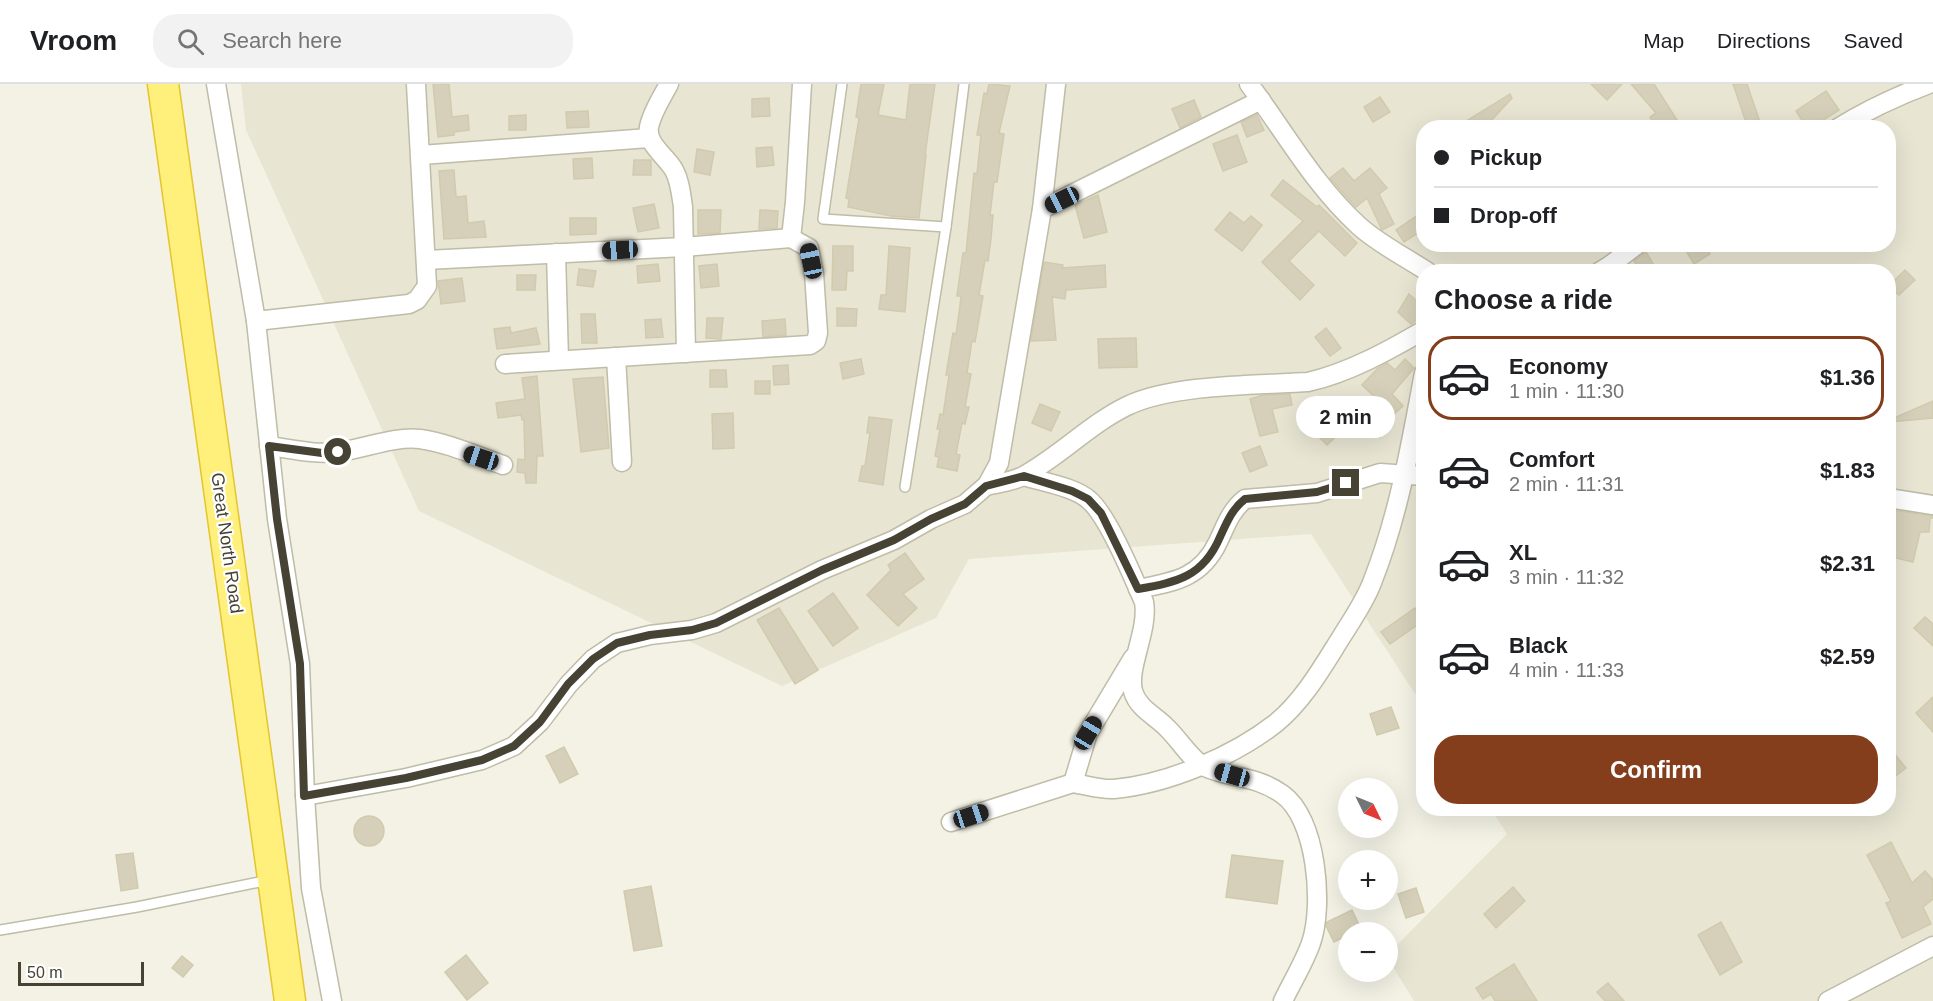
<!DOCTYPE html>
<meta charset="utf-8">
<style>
:root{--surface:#fff;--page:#f2f2f2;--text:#202124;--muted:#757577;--line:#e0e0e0;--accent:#843e1b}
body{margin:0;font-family:Helvetica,sans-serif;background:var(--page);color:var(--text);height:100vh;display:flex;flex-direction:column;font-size:22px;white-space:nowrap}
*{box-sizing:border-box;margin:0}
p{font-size:20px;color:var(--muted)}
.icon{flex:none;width:33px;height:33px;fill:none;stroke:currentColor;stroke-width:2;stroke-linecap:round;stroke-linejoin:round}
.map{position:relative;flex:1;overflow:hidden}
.details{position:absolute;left:1416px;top:180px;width:480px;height:552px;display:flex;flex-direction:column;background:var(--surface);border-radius:24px;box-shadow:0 6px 24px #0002}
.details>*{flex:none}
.banner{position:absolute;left:1416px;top:36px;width:480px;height:132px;border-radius:24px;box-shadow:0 6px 24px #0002;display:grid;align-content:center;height:132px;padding:0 18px;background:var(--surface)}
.needle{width:39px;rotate:133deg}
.tools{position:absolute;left:1338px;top:694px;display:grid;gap:12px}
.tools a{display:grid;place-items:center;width:60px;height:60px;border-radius:50%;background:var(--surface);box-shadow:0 6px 24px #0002;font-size:30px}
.scale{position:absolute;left:18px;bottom:15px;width:126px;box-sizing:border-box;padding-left:6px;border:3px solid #464334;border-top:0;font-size:16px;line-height:21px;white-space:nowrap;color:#464334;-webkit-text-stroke:4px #fff;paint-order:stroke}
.end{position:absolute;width:27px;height:27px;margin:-14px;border:8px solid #464334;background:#fff;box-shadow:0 0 0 3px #fff}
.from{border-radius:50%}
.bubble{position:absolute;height:42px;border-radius:21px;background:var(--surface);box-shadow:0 6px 24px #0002;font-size:20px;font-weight:700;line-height:42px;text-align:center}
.car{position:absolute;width:18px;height:36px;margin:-18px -9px;border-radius:8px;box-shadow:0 0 4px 2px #0007;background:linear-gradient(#222 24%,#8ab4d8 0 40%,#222 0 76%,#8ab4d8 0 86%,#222 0)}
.banner b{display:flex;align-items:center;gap:21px;height:57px;font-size:22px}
.banner b+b{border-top:2px solid var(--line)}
.banner i{width:15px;height:15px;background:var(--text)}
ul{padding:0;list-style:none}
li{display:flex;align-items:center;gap:18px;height:84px;margin:0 12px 9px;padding:0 6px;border:3px solid transparent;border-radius:24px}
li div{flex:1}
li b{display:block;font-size:22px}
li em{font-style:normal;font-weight:700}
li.current{border-color:var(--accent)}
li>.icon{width:54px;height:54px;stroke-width:1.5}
h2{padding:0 18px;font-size:27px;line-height:72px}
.button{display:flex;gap:12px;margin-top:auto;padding:12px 18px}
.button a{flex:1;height:69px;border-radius:24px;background:var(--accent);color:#fff;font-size:24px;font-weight:700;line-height:69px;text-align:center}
header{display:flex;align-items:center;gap:36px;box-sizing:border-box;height:84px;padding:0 30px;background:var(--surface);border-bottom:2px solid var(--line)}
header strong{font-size:28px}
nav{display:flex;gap:33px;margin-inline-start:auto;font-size:21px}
.search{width:420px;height:54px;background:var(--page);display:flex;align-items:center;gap:15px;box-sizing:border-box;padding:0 21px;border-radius:24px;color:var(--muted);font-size:22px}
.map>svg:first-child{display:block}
.residential{fill:#e8e5d3;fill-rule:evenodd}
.building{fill:#d6d0ba;stroke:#d1caad;stroke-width:1.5}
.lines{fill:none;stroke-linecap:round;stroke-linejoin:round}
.service-casing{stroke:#bfbca7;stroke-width:12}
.minor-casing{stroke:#bfbca7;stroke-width:21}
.trunk-casing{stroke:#e5c52d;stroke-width:33}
.service{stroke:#fff;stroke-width:9}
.minor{stroke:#fff;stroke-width:18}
.trunk{stroke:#ffef7b;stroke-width:30}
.route{stroke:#464334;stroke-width:8}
.labels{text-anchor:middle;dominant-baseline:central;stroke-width:4.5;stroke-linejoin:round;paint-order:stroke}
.street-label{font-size:18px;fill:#464334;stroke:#fff}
</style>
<header>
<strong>Vroom</strong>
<div class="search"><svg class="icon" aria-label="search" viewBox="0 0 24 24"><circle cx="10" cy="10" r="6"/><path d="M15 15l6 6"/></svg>Search here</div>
<nav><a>Map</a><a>Directions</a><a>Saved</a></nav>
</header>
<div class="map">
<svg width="1933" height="917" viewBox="0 0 1933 917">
<rect width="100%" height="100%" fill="#f3f2e5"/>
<path class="residential" d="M 241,0 L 1933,0 L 1933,917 L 1414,917 L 1388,875 L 1388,870 L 1507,750 L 1491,725 L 1888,724 L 1888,188 L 1424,188 L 1423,622 L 1311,450 L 969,475 L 936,534 L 782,602 L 419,427 L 246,46 ZM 1424,44 L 1888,44 L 1888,160 L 1424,160 Z"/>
<g class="building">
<polygon points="433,0 449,0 452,33 468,31 469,46 454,48 454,51 438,53"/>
<polygon points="861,0 884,0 878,31 906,36 910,0 935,0 925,71 926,71 919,134 891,132 848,123 849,115 846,114 859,34 856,33"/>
<polygon points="989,0 1010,2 999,49 1004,50 997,98 994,98 990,131 993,131 991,155 988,177 985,176 979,211 983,212 975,258 972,257 967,289 971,290 965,323 969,323 965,340 962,339 956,370 960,371 957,387 937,383 939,373 935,372 940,345 937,345 940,330 943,331 949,291 946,291 953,249 956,250 960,222 961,212 957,212 963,169 966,169 974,89 977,90 981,51 977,51 984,9 987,10"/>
<polygon points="1591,0 1622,0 1607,16"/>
<polygon points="1631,0 1654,0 1679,39 1673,44 1656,44 1650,33 1656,29"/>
<polygon points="1733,0 1747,0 1762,44 1748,44"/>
<polygon points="1826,7 1839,26 1811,44 1807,44 1796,27"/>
<polygon points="1510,10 1512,14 1484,44 1455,44"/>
<polygon points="1380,13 1390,28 1373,38 1364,23"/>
<polygon points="769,14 770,32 752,33 752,15"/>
<polygon points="1194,16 1201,33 1180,44 1172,25"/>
<polygon points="588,27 589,43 567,44 566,28"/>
<polygon points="526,31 526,46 509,46 509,32"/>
<polygon points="1257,31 1264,46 1247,53 1241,38"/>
<polygon points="1237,51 1247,78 1223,87 1213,60"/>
<polygon points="772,63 774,81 757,83 756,64"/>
<polygon points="697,65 714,68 710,91 694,88"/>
<polygon points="592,74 593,94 574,95 573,75"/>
<polygon points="634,76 651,76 651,91 633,91"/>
<polygon points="1343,84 1354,97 1370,84 1387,104 1379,110 1394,140 1382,146 1367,114 1356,123 1351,118 1330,94"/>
<polygon points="454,86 456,113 466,112 468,139 484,137 486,153 444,155 439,87"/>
<polygon points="1283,96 1317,123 1319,121 1357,159 1345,172 1319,147 1289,177 1314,201 1300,216 1262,178 1303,137 1271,111"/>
<polygon points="1098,111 1107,148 1084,154 1075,121"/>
<polygon points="654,120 659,144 638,148 633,124"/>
<polygon points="698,126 721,126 720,149 698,150"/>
<polygon points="760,126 778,127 777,144 759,145"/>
<polygon points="1424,127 1424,145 1404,158 1396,146"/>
<polygon points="1230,128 1244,139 1251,132 1262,141 1242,167 1215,146"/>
<polygon points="570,134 596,134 596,150 570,151"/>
<polygon points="1682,160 1705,160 1710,170 1694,180"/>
<polygon points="833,162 853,162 853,187 847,187 846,206 832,206"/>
<polygon points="889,162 910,164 905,228 879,225 881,211 886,211"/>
<polygon points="1646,168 1658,188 1641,188 1634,177"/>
<polygon points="1044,178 1063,181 1062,184 1105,181 1106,203 1066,206 1065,215 1052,213 1056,256 1031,257"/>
<polygon points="658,180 660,197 638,199 637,182"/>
<polygon points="717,180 719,202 701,204 699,182"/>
<polygon points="579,185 596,187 593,203 577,201"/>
<polygon points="1905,186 1915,196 1899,211 1889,202"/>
<polygon points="517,191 536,191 535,206 517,206"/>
<polygon points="462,194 465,217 441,220 438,197"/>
<polygon points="1409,210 1424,224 1424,230 1411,240 1398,228"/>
<polygon points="837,224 857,225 856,242 837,242"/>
<polygon points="581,230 595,230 597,259 582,259"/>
<polygon points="707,234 723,234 721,255 706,254"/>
<polygon points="661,235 663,253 646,254 645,236"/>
<polygon points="785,235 786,251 763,253 762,237"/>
<polygon points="510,243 511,249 536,244 540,260 497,265 494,245"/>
<polygon points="1326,244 1341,264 1330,272 1315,253"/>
<polygon points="1136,254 1137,283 1099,284 1098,255"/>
<polygon points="861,275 864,290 843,295 840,279"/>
<polygon points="1405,275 1414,284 1392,310 1403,322 1391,333 1382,322 1383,321 1362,301 1377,285 1387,279 1395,286"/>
<polygon points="788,281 789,300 774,301 773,282"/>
<polygon points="710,286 726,286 727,303 710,303"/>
<polygon points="537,292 543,372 537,372 536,399 526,399 525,389 517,388 518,375 525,376 524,336 522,336 521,331 498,334 496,319 525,315 522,294"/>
<polygon points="603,293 609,364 581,368 573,295"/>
<rect x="755" y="297" width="15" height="13"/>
<polygon points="1290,310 1292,321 1272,325 1278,348 1260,352 1250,315 1263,311"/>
<polygon points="1933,317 1933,334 1890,338 1889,336"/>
<polygon points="1040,320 1060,328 1051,347 1032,339"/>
<polygon points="1380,327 1393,341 1380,353 1367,340"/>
<polygon points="733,329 734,364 713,365 712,330"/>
<polygon points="869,333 892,336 883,401 859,397 862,382 865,382 870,349 867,349"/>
<polygon points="1331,334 1343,346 1327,361 1315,349"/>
<polygon points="1260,362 1267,381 1250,388 1242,369"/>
<polygon points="1891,426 1933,432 1933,434 1930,434 1929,448 1920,448 1913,478 1888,472"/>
<polygon points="905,469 924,495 903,510 917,524 898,542 867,511 891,486 888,481"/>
<polygon points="833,509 858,544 833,562 808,527"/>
<polygon points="779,524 818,586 795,600 757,536"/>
<polygon points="1415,524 1423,537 1390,560 1381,548"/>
<polygon points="1925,533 1933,540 1933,562 1914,544"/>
<polygon points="1933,613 1933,648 1916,629"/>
<polygon points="1391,623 1399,644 1377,651 1370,630"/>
<polygon points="1888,662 1906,684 1888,698"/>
<polygon points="564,663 578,690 560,699 546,672"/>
<circle cx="369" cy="747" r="15"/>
<polygon points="1891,758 1912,799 1925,787 1933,796 1933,815 1923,823 1931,840 1902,854 1886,819 1891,817 1867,771"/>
<polygon points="133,769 138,804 121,807 116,771"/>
<polygon points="1232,771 1283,777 1277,820 1226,813"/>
<polygon points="651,802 662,862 634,867 624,807"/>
<polygon points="1513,803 1525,817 1496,844 1484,830"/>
<polygon points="1416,804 1424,828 1406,834 1398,810"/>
<polygon points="1352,826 1361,845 1348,849 1348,851 1334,858 1326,842 1327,838"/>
<polygon points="1721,838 1742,878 1720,891 1698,851"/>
<polygon points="466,871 488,899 467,916 445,888"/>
<polygon points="182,872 193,881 183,893 172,884"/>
<polygon points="1514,880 1537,917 1495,917 1491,910 1483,915 1476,904"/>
<polygon points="1608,899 1624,917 1605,917 1597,908"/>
</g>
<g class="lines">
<defs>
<g id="service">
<polyline points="842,0 823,135 946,143"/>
<polyline points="905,403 946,143 964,0"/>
<polyline points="0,846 137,823 269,796"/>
</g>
<g id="minor">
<polyline points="216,0 256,237 277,435 300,580 305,712 311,804 332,917"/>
<path d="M 669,0 C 662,13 652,28 649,43 C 646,60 666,72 674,86 C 680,97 681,110 683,123 L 686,269"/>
<path d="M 1249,0 C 1285,48 1314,101 1359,142 C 1379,160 1405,173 1428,188"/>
<path d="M 1838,44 C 1867,26 1897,12 1929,0"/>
<polyline points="421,71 649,54"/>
<polyline points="1042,125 1261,16"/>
<polyline points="556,169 559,276"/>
<polyline points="426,176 684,163 791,154"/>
<polyline points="1599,188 1609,182 1638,160"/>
<polyline points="256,237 409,220 417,216 427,202 416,0"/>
<polyline points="616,273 622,378"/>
<polyline points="505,280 810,261 816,257 818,249 814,189 809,164 791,154 795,118 802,0"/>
<path d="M 269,362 C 291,365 315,371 338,368 C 364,365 393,352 420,355 C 448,359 477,372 503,381"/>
<path d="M 1024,392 C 1042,398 1075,403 1089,416 C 1108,432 1133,493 1144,518 C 1149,546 1127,583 1133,607 C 1138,625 1156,632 1167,644 C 1178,654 1192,677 1205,683 C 1232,695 1255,691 1282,710 C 1317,734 1324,822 1311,859 C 1304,879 1292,898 1283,917"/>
<path d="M 986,402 C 999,399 1013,398 1025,391 C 1061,371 1090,340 1127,322 C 1172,300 1258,301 1308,298 C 1348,289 1388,267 1424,246"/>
<polyline points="1888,414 1933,421"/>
<path d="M 1138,505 C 1174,498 1201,494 1218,458 C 1226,441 1231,426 1245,415 L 1317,409 L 1380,389 L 1424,392"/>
<path d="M 1073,699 C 1086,701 1101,706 1114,705 C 1168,700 1234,672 1276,639 C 1304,616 1323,582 1342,552 C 1353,534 1366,516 1373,496 C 1399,430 1411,359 1424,289"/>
<polyline points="305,712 406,694 482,676 514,662 540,638 569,600 593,575 617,559 650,551 692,546 716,539 822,486 894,456 931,435 965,420 987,401 999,379 1042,125 1056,0"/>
<polyline points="951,738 1073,699 1088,649 1133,574"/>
<polyline points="1828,917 1933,862"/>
</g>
<polyline id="trunk" points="163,0 290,917"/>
</defs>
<use href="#service" class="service-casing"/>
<use href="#minor" class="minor-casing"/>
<use href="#trunk" class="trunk-casing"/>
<use href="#service" class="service"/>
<use href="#minor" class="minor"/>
<use href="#trunk" class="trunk"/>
</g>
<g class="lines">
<path class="route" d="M 338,368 L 322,369 L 269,362 L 277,435 L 300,580 L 304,712 L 406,694 L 482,676 L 514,662 L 540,638 L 568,600 L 593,575 L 617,559 L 650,551 L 692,546 L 716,539 L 822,486 L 894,456 L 931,435 L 965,420 L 986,402 L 1024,392 L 1072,407 L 1088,415 L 1101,429 L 1138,505 C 1177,498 1203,493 1220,453 C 1227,438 1232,425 1245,415 L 1317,408 L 1346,399"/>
</g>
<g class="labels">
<g class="street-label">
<text transform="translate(227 459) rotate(82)">Great North Road</text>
</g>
</g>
</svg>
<div class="tools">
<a><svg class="needle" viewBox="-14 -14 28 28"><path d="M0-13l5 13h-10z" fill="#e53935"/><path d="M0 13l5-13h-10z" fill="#757577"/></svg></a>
<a>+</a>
<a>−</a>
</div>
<div class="scale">50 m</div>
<i class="end from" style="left:338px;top:368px"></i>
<i class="end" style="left:1346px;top:399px"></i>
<div class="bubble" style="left:1296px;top:312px;width:99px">2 min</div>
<i class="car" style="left:1062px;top:116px;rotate:244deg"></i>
<i class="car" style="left:620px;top:166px;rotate:267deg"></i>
<i class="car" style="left:811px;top:177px;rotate:348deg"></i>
<i class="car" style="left:481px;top:374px;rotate:288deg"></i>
<i class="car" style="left:1088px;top:649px;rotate:31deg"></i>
<i class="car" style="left:1232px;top:691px;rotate:286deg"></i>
<i class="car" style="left:971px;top:732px;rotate:72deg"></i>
<div class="banner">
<b><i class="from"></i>Pickup</b>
<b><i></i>Drop-off</b>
</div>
<section class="details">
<h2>Choose a ride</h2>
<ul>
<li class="current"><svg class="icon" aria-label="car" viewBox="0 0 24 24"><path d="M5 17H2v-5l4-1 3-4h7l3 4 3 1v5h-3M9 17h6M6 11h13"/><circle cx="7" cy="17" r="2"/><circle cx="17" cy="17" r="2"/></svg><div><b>Economy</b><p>1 min · 11:30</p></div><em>$1.36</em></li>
<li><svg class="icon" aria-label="car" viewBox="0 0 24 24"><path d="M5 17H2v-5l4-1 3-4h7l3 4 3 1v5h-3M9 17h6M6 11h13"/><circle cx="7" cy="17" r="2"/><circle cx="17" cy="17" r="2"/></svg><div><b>Comfort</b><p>2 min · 11:31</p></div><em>$1.83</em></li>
<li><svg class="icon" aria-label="car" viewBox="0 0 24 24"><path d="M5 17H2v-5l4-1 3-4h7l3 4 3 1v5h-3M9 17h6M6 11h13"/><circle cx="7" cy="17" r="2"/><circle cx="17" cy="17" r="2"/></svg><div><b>XL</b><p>3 min · 11:32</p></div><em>$2.31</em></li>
<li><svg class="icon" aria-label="car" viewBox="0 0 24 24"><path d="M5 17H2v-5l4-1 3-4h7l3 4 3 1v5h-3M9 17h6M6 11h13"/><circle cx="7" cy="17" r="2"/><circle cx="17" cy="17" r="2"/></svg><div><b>Black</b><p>4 min · 11:33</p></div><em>$2.59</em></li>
</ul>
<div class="button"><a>Confirm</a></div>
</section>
</div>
